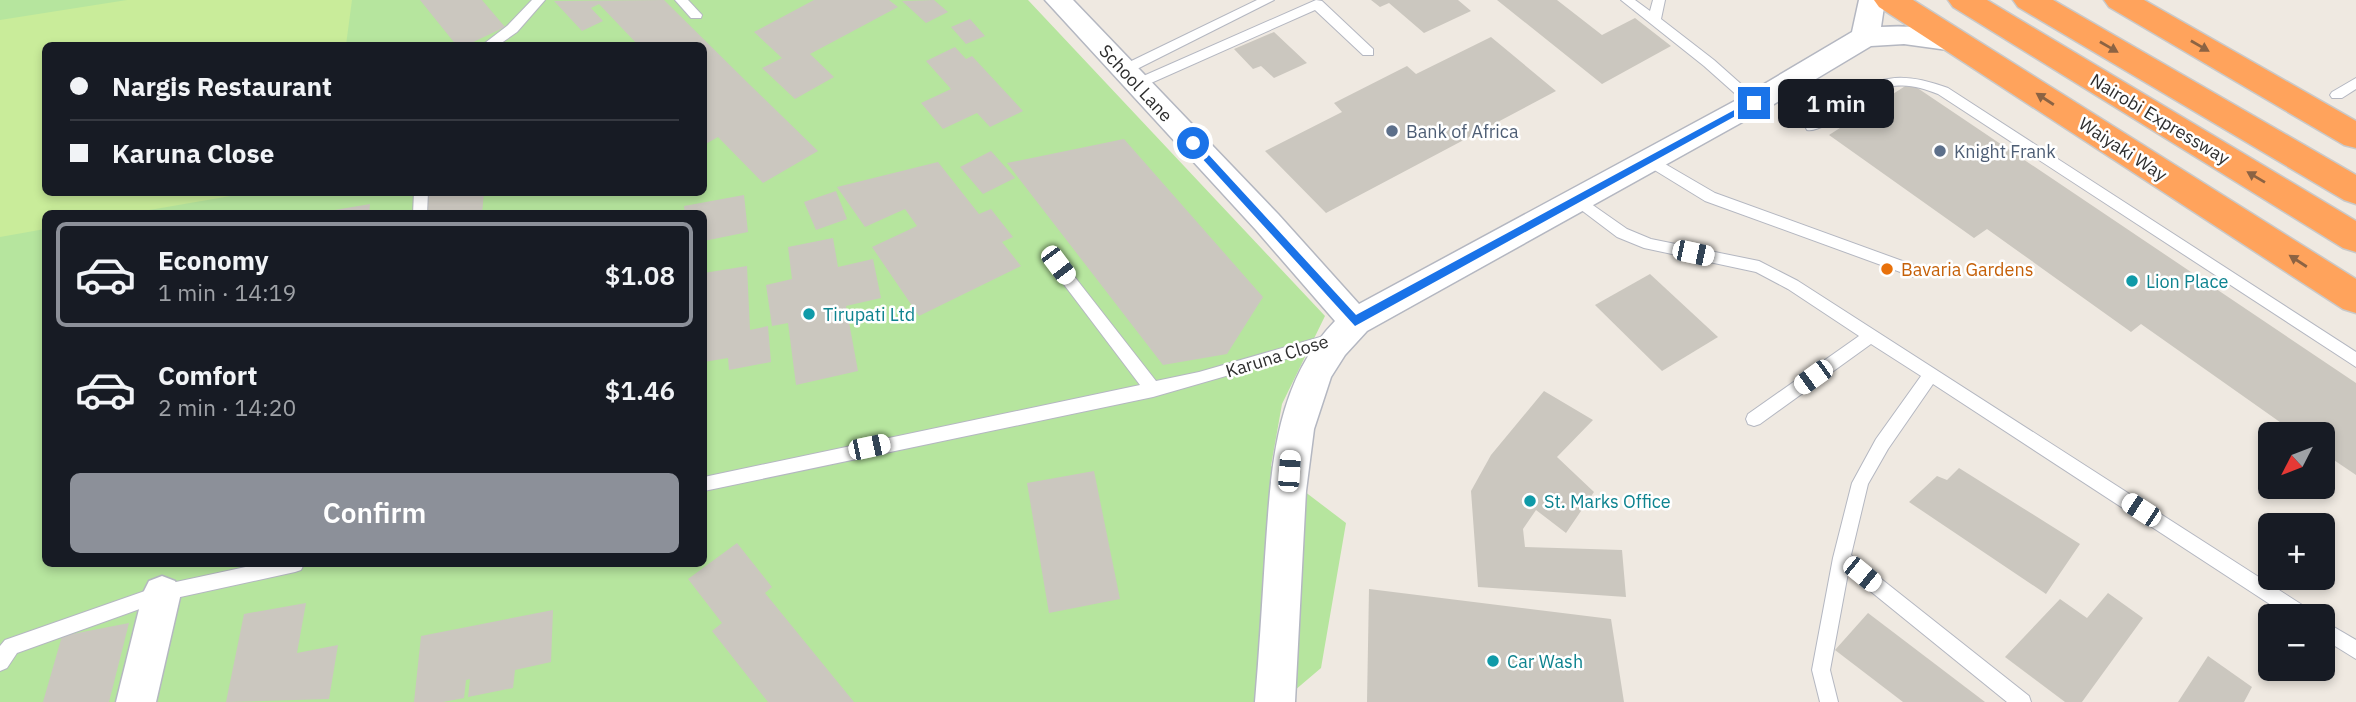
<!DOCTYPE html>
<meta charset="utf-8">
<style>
:root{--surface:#171b24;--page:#20242c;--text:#f1f3f6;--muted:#9ea1a6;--line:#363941;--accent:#8c9099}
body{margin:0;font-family:"IBM Plex Sans",sans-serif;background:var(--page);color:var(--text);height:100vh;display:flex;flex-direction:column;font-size:26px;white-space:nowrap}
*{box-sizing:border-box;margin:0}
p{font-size:23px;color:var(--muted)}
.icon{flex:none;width:38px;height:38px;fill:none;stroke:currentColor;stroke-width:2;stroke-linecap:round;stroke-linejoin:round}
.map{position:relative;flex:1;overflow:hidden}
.sheet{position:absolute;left:42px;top:210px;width:665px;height:357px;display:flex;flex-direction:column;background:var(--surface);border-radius:10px;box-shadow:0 4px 10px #0003}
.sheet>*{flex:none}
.guide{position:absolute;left:42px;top:42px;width:665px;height:154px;border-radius:10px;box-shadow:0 4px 10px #0003;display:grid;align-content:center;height:154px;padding:0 28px;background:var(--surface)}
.needle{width:46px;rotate:228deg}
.buttons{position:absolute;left:2258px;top:422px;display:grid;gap:14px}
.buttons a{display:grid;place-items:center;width:77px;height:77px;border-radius:10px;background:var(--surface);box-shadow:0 4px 10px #0003;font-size:35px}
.end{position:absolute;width:32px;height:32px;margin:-16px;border:9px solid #1a73e8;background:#fff;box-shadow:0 0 0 4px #fff}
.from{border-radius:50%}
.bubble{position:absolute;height:49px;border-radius:10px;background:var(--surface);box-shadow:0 4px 10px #0003;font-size:23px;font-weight:600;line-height:49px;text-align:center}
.car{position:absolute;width:21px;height:42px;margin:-21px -10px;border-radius:9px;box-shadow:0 0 5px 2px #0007;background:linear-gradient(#fff 24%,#345 0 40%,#fff 0 76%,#345 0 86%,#fff 0)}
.guide b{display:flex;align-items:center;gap:24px;height:66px;font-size:26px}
.guide b+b{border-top:2px solid var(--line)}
.guide i{width:18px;height:18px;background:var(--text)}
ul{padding:12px 0 0;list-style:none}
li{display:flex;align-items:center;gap:21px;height:105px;margin:0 14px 10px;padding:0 14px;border:4px solid transparent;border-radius:10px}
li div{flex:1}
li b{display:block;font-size:26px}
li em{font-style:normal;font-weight:600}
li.selected{border-color:var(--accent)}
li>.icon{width:63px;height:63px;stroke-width:1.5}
.primary-button{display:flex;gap:14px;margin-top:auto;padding:14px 28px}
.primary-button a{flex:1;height:80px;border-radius:10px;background:var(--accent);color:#fff;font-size:28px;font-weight:600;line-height:80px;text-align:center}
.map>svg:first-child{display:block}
.green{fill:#b6e59e;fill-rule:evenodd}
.pitch{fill:#c9ec9a}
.building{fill:#cbc7bf}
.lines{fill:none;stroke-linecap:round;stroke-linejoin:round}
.lane-casing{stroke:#b4b7c1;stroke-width:2}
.street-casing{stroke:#b4b7c1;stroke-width:3}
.highway-casing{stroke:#c9c9c9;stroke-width:3}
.lane{fill:#fff;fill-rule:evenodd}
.street{fill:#fff;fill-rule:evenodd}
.highway{fill:#ffa35c;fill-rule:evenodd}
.oneway{fill:#8c6343}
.route{fill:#1a73e8}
.service-dot{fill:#5c6f8a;stroke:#fff;stroke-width:2.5}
.food-dot{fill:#e8710a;stroke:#fff;stroke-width:2.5}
.culture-dot{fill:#0f9aa8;stroke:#fff;stroke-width:2.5}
.labels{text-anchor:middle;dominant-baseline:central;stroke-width:5;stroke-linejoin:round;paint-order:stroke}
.street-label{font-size:18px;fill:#2e2e2e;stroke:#fff}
.service-label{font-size:18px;fill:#4e5e75;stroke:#fff;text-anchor:start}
.food-label{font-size:18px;fill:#c56008;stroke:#fff;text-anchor:start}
.culture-label{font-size:18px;fill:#0d838f;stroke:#fff;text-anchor:start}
</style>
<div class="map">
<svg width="2356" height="702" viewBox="0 0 2356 702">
<rect width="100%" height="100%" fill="#efe9e1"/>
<path class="green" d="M 0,0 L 1028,0 L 1325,316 L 1282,404 L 1271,466 L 1346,523 L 1321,668 L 1281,702 L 0,702 ZM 46,46 L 704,46 L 704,192 L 46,192 ZM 46,214 L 704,214 L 704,564 L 46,564 Z"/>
<polygon class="pitch" points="127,0 352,0 346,45 46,46 46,192 248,193 132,213 46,214 45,229 0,237 0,20"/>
<g class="building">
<polygon points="420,0 482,0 505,27 465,46 457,46"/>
<polygon points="664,0 749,84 818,151 763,183 718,137 704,145 704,46 639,46 599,4 591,8 603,21 582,31 554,1"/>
<polygon points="814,0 889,0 898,7 810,54 834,77 795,99 762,68 782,58 754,32"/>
<polygon points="934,0 948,12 926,23 902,1"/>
<polygon points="1371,0 1458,0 1471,11 1424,33 1389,3 1380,7"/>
<polygon points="1497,0 1557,0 1602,35 1635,18 1671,46 1602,84"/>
<polygon points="970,19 985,36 966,44 951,27"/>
<polygon points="1274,32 1307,63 1274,78 1261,66 1253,69 1234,49"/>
<polygon points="1491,37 1556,91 1326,213 1265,151 1342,112 1334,103 1407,66 1416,74"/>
<polygon points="955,47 966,59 972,56 1023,111 990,127 977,113 943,129 921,103 951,89 926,61"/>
<polygon points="1910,83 2356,383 2356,475 2322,452 2322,434 2297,434 2141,324 2131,332 1987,229 1974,238 1829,135"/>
<polygon points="1124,139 1263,297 1227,354 1163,365 1007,163"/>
<polygon points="991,151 1015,178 983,194 960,167"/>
<polygon points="938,162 979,214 991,209 1013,237 1002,242 1021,266 919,316 872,247 917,226 905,209 865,227 837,187"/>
<polygon points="836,191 847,219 816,230 804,202"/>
<polygon points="428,192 484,192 482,214 426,214"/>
<polygon points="744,195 748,232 704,241 704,214 685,214 684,206"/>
<polygon points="370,204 369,214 323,214 323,212"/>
<polygon points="833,238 838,267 873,259 881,298 846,306 858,371 796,385 788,323 772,326 766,285 792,279 788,247"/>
<polygon points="747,266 750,330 768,326 771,362 729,370 728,358 704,362 704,273"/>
<polygon points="1650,274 1718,337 1662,371 1595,305"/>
<polygon points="1544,391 1593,420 1557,457 1594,492 1566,533 1536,510 1523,529 1525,547 1622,550 1626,597 1478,587 1471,491 1491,455"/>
<polygon points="1959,468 2080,544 2046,594 1909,502 1937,476 1947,480"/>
<polygon points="1094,471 1120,599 1049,613 1027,483"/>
<polygon points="737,543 772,587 765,593 854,702 768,702 712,631 722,623 688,579"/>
<polygon points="1369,589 1611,619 1624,702 1367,702"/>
<polygon points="2108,593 2143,618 2082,702 2065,702 2005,657 2060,599 2087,618"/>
<polygon points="306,603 297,653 338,645 329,699 226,702 244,614"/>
<polygon points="553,610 551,662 515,670 513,688 468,697 470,679 466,680 464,698 443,702 414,702 421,636"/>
<polygon points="1868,613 1985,702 1903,702 1835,650"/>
<polygon points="129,623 109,702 43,702 62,636"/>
<polygon points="2208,656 2252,687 2244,702 2178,702"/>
</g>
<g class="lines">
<defs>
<g id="lane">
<polygon points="532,0 545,0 517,32 497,46 481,46 507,26"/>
<polygon points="675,0 688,0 702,15 701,18 691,18"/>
<polygon points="1257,0 1274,0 1129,73 1119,73 1117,70 1119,67"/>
<polygon points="1316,0 1322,1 1373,49 1373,55 1363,55 1315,10 1142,87 1132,87 1130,84 1132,81"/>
<polygon points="1621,0 1635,0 1650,11 1653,0 1665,0 1661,19 1714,60 1759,100 1761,103 1759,106 1749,106 1704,66"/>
<path d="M 1797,70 L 1846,97 C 1883,73 1907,73 1948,88 L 2356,352 L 2356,367 L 1938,94 C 1922,88 1907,83 1889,87 C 1866,92 1825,134 1807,130 L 1805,126 L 1807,122 L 1836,103 L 1792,78 L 1792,72 Z"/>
<polygon points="2356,78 2356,89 2342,98 2332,98 2330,95 2332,92"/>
<polygon points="1648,154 1715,193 1919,267 1922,271 1914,277 1705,201 1643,163 1641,159"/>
<polygon points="414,192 428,192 427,214 413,214"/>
<polygon points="1577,194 1627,229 1651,239 1759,261 1798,281 2310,610 2313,616 2288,616 1933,384 1888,449 1868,484 1851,555 2029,696 2031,702 2007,702 1848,573 1830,670 1838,702 1820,702 1812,670 1833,558 1852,483 1876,439 1921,376 1871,344 1760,424 1754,426 1748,424 1746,419 1748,414 1859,336 1788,289 1756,272 1644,248 1617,237 1572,203 1570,199"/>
<polygon points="1058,260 1063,262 1156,381 1199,372 1334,333 1340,334 1342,339 1340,344 1334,345 1153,397 704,491 704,477 1140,385 1053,270 1050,266 1053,262"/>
<polygon points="260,564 304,564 301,570 295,572 162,601 17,653 7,668 0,671 0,646 5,640 162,585"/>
<polygon points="2322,620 2356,640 2356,659 2322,638"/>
</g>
<g id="street">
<path d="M 1045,0 L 1073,0 L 1278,214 L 1359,304 L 1744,96 L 1852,32 L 1859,0 L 1885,0 L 1881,27 C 1908,25 1938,28 1965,35 L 1969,42 L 1965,49 L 1955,51 L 1904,44 L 1871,46 L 1764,110 L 1367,331 L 1345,355 L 1331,377 L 1314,429 L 1306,491 L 1295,702 L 1255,702 C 1259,654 1262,606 1265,557 C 1271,474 1273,385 1335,321 L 1256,230 Z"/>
<polygon points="162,576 175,581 181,593 156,702 116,702 143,593 149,581"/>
</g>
<g id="highway">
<polygon points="1874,0 1913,0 2356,279 2356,313 2343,309 1879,7"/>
<polygon points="1948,0 1987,0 2356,221 2356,252 2343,248 1953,7"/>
<polygon points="2013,0 2053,0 2356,175 2356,204 2344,200 2018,7"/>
<polygon points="2104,0 2144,0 2356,121 2356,148 2344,145 2109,7"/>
</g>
</defs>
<use href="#lane" class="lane-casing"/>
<use href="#street" class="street-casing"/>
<use href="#highway" class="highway-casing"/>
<use href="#lane" class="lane"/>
<use href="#street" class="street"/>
<use href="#highway" class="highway"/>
</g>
<defs><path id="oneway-solid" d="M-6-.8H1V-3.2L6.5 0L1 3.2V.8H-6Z" transform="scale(1.75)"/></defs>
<g class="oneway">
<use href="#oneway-solid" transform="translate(2200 46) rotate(30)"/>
<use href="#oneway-solid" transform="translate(2109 47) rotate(30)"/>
<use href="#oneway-solid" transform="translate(2045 99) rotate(-147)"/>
<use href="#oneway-solid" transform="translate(2256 177) rotate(-149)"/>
<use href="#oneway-solid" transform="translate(2298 261) rotate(-147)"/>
</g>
<polygon class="route" points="1751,101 1759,103 1355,326 1188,143 1196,141 1356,315"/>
<g class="service-dot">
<circle cx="1392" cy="131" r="7"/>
<circle cx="1940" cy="151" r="7"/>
</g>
<circle class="food-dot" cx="1887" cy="269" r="7"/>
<g class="culture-dot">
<circle cx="2132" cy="281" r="7"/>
<circle cx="809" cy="314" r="7"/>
<circle cx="1530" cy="501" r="7"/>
<circle cx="1493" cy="661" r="7"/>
</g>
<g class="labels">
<g class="street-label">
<text transform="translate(1136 83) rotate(47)">School Lane</text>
<text transform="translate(2160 119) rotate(31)">Nairobi Expressway</text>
<text transform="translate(2123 149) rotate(33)">Waiyaki Way</text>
<text transform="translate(1277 356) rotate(-17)">Karuna Close</text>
</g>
<g class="service-label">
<text x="1406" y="131">Bank of Africa</text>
<text x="1954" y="151">Knight Frank</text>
</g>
<g class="food-label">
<text x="1901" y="269">Bavaria Gardens</text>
</g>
<g class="culture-label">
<text x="2146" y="281">Lion Place</text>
<text x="823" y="314">Tirupati Ltd</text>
<text x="1544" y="501">St. Marks Office</text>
<text x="1507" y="661">Car Wash</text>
</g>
</g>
</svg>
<div class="buttons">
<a><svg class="needle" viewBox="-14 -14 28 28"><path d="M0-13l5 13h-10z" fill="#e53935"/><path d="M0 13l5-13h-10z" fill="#9ea1a6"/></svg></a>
<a>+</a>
<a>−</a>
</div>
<i class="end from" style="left:1193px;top:143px"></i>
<i class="end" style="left:1754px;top:103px"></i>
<div class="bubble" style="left:1778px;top:79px;width:116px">1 min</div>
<i class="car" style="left:1693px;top:253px;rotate:102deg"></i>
<i class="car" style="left:1058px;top:265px;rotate:143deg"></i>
<i class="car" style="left:1813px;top:377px;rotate:234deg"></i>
<i class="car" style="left:869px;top:447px;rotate:78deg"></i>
<i class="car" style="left:1289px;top:471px;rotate:4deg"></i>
<i class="car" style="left:2141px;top:510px;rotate:303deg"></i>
<i class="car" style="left:1862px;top:574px;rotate:129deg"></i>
<div class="guide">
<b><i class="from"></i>Nargis Restaurant</b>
<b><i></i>Karuna Close</b>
</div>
<section class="sheet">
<ul>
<li class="selected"><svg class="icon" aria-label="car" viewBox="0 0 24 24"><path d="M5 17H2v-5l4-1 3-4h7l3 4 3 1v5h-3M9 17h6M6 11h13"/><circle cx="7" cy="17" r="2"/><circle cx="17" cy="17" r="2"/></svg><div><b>Economy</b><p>1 min · 14:19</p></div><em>$1.08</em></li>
<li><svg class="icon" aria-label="car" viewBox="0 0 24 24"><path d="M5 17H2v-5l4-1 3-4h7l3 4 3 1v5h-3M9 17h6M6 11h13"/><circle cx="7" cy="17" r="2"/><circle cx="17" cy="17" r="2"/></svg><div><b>Comfort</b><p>2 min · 14:20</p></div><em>$1.46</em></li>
</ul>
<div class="primary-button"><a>Confirm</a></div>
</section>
</div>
